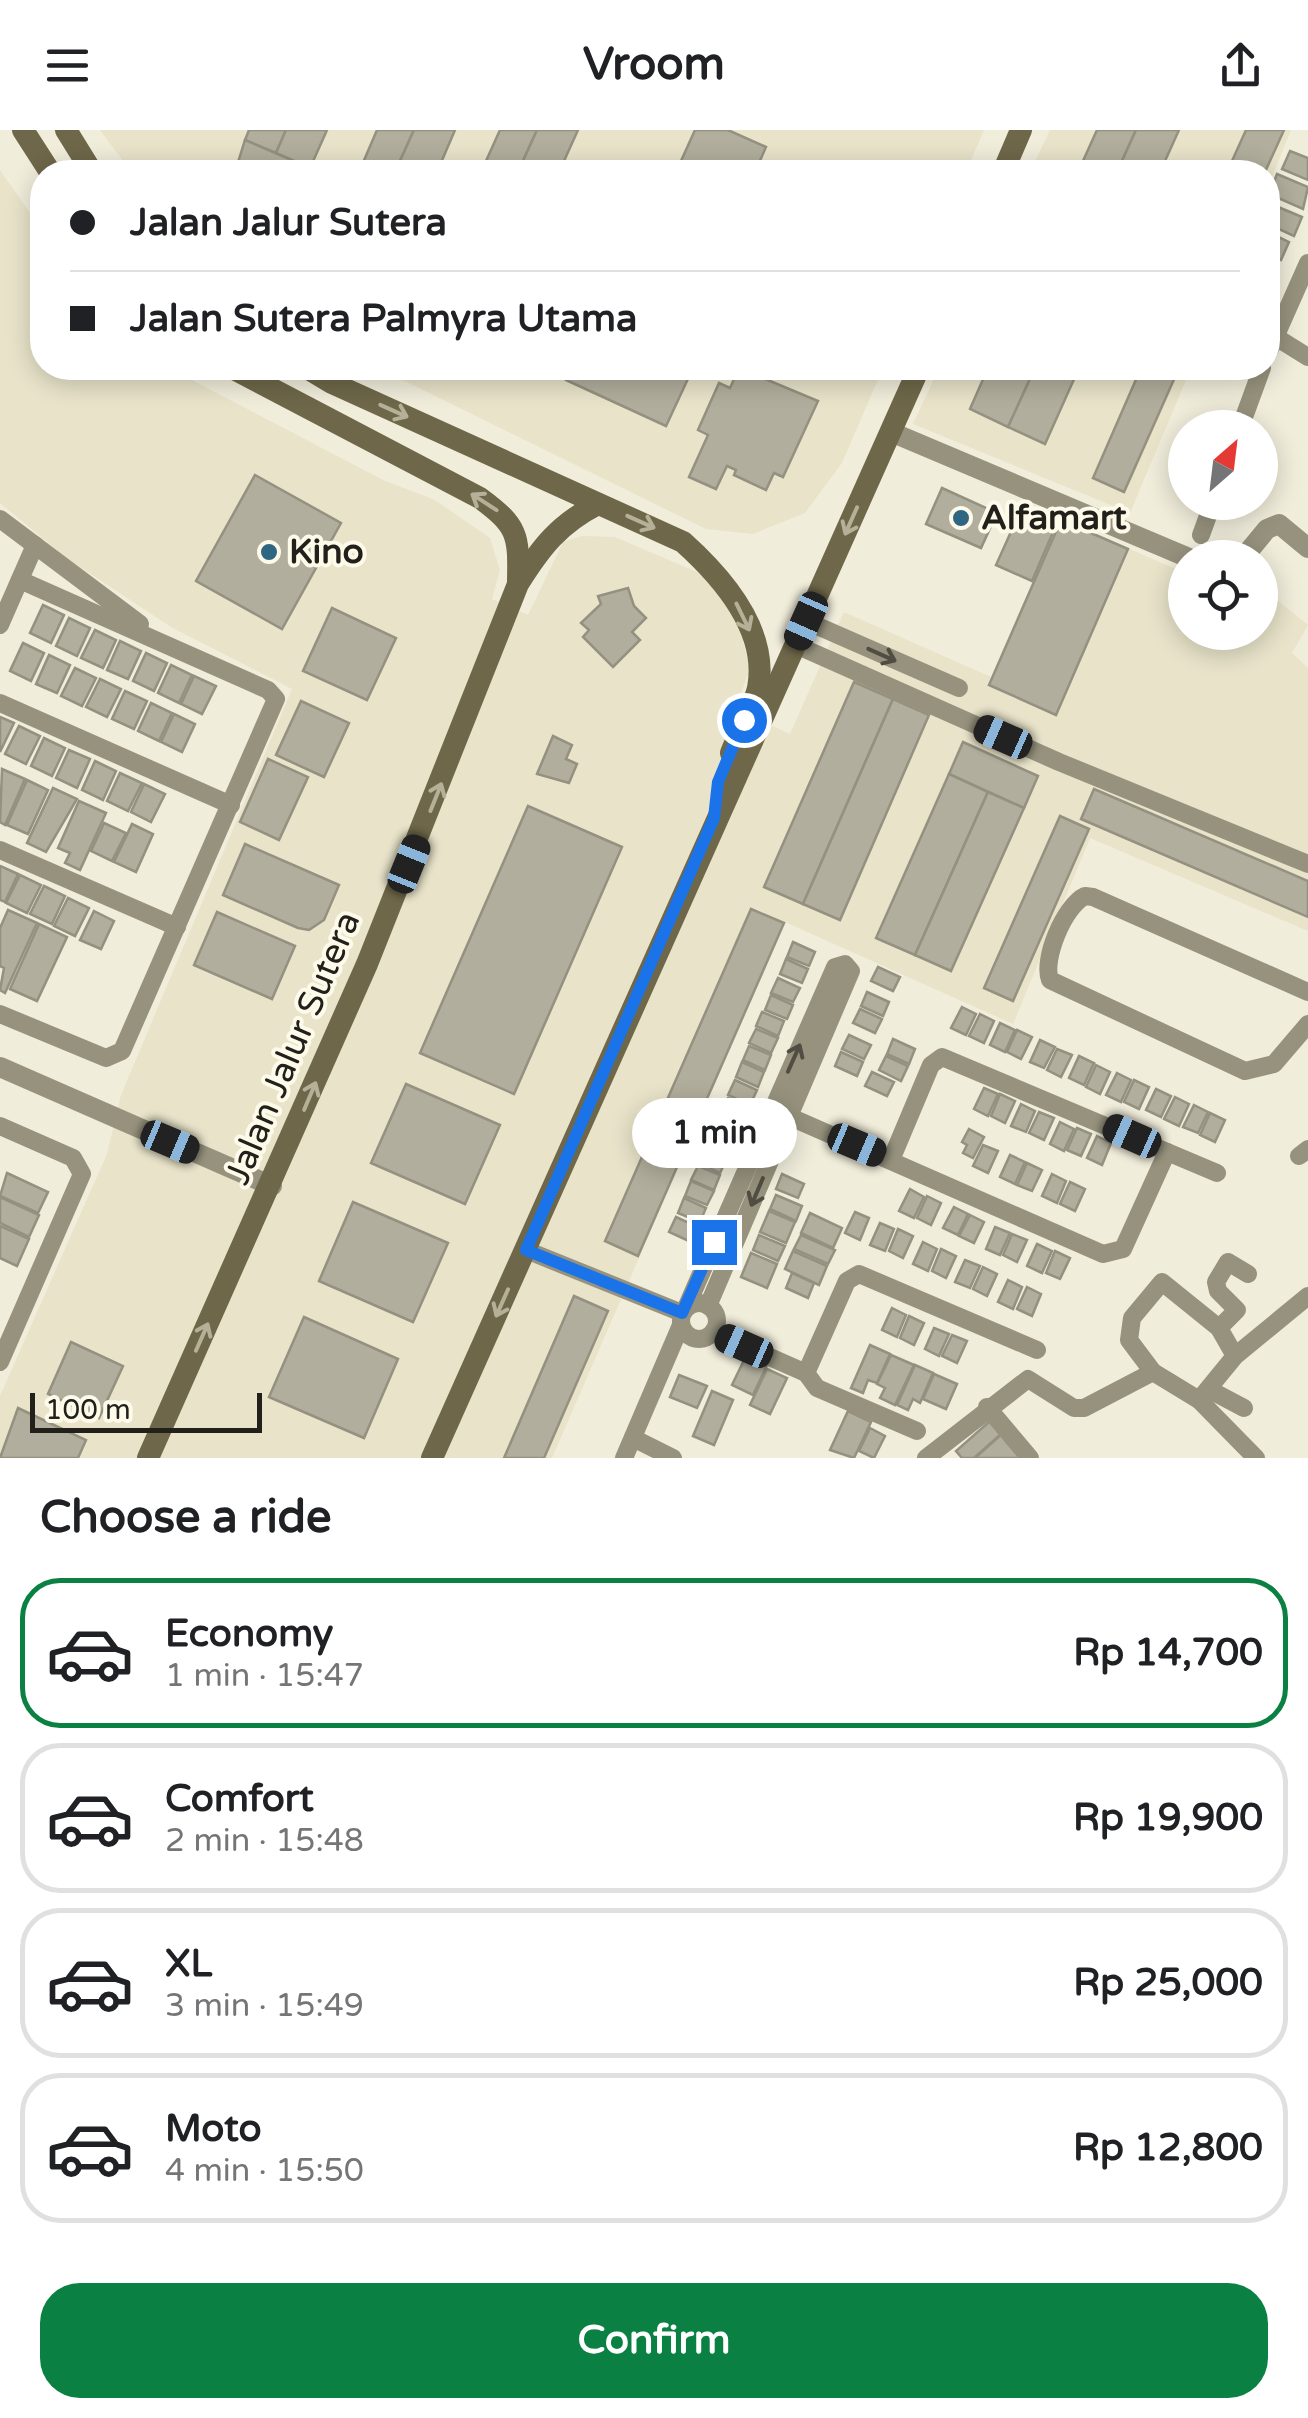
<!DOCTYPE html>
<meta charset="utf-8">
<style>
:root{--surface:#fff;--page:#f6f6f6;--text:#202124;--muted:#757577;--line:#e0e0e0;--accent:#0b8043}
body{margin:0;font-family:"Varela Round",sans-serif;background:var(--page);color:var(--text);height:100vh;display:flex;flex-direction:column;font-size:38px;white-space:nowrap}
*{box-sizing:border-box;margin:0}
p{font-size:32px;color:var(--muted)}
.icon{flex:none;width:55px;height:55px;fill:none;stroke:currentColor;stroke-width:2;stroke-linecap:round;stroke-linejoin:round}
.map{position:relative;height:1328px;overflow:hidden}
.drawer{display:flex;flex-direction:column;background:var(--surface);flex:1}
.drawer>*{flex:none}
.hud{position:absolute;left:30px;top:30px;width:1250px;height:220px;border-radius:40px;box-shadow:0 5px 25px #0003;display:grid;align-content:center;height:220px;padding:0 40px;background:var(--surface)}
.needle{width:65px;rotate:28deg}
.tools{position:absolute;left:1168px;top:280px;display:grid;gap:20px}
.tools a{display:grid;place-items:center;width:110px;height:110px;border-radius:50%;background:var(--surface);box-shadow:0 5px 25px #0003;font-size:50px}
.scale{position:absolute;left:30px;bottom:25px;width:232px;box-sizing:border-box;padding-left:10px;border:5px solid #21201a;border-top:0;font-size:28px;line-height:35px;white-space:nowrap;color:#21201a;-webkit-text-stroke:8px #fefae9;paint-order:stroke}
.end{position:absolute;width:45px;height:45px;margin:-22px;border:12px solid #1a73e8;background:#fff;box-shadow:0 0 0 5px #fff}
.from{border-radius:50%}
.bubble{position:absolute;height:70px;border-radius:35px;background:var(--surface);box-shadow:0 5px 25px #0003;font-size:32px;font-weight:800;line-height:70px;text-align:center}
.car{position:absolute;width:30px;height:60px;margin:-30px -15px;border-radius:12px;box-shadow:0 0 8px 2px #0007;background:linear-gradient(#222 24%,#8ab4d8 0 40%,#222 0 76%,#8ab4d8 0 86%,#222 0)}
.hud b{display:flex;align-items:center;gap:35px;height:95px;font-size:38px}
.hud b+b{border-top:2px solid var(--line)}
.hud i{width:25px;height:25px;background:var(--text)}
ul{padding:0;list-style:none}
li{display:flex;align-items:center;gap:30px;height:150px;margin:0 20px 15px;padding:0 20px;border:5px solid var(--line);border-radius:40px}
li div{flex:1}
li b{display:block;font-size:38px}
li em{font-style:normal;font-weight:800}
li.current{border-color:var(--accent)}
li>.icon{width:90px;height:90px;stroke-width:1.5}
h2{padding:0 40px;font-size:45px;line-height:120px}
.action{display:flex;gap:20px;margin-top:auto;padding:20px 40px}
.action a{flex:1;height:115px;border-radius:40px;background:var(--accent);color:#fff;font-size:40px;font-weight:800;line-height:115px;text-align:center}
header{display:flex;justify-content:space-between;align-items:center;height:130px;padding:0 40px;background:var(--surface);font-size:45px;font-weight:800}
.map>svg:first-child{display:block}
.built{fill:#e8e3c9}
.building{fill:#b2ae9d;stroke:#949180;stroke-width:2.5}
.lines{fill:none;stroke-linecap:round;stroke-linejoin:round}
.minor{stroke:#96927d;stroke-width:18}
.tertiary{stroke:#96927d;stroke-width:20}
.secondary{stroke:#6e6749;stroke-width:22}
.oneway{stroke:#b6b099}
.oneway2{stroke:#504e42}
.route{stroke:#1a73e8;stroke-width:12}
.poi-dot{fill:#2f6681;stroke:#fefae9;stroke-width:4}
.labels{text-anchor:middle;dominant-baseline:central;stroke-width:8;stroke-linejoin:round;paint-order:stroke}
.poi-label{font-size:35px;font-weight:bold;fill:#21201a;stroke:#fefae9;text-anchor:start}
.street-label{font-size:35px;fill:#21201a;stroke:#fefae9}
</style>
<header><svg class="icon" aria-label="menu" viewBox="0 0 24 24"><path d="M4 6h16M4 12h16M4 18h16"/></svg>Vroom<svg class="icon" aria-label="share" viewBox="0 0 24 24"><path d="M12 15V3M7 8l5-5 5 5M5 13v7h14v-7"/></svg></header>
<div class="map">
<svg width="1308" height="1328" viewBox="0 0 1308 1328">
<rect width="100%" height="100%" fill="#f1eddb"/>
<g class="built">
<polygon points="100,0 984,0 966,42 131,42"/>
<polygon points="1050,0 1291,0 1268,57 1268,42 1030,42"/>
<polygon points="0,40 42,100 42,238 177,238 188,248 383,350 435,370 490,408 500,440 492,469 528,485 563,412 582,406 615,407 711,448 736,485 750,539 735,579 790,604 844,482 991,547 1060,389 1185,443 1185,502 1260,502 1260,456 1308,495 1292,523 1308,538 1308,801 1090,708 1013,894 785,792 552,1328 0,1328 0,1266 107,1024 121,965 292,559 171,497 68,429 0,373"/>
<polygon points="378,238 883,238 842,333 805,383 753,404 706,399"/>
<polygon points="939,238 1191,238 1130,383 913,294"/>
</g>
<g class="building">
<polygon points="249,0 286,0 276,23 245,10"/>
<polygon points="286,0 327,0 310,38 276,23"/>
<polygon points="377,0 414,0 395,42 359,42"/>
<polygon points="414,0 455,0 437,42 395,42"/>
<polygon points="500,0 537,0 518,42 481,42"/>
<polygon points="537,0 578,0 559,42 518,42"/>
<polygon points="695,0 728,0 766,17 755,42 676,42"/>
<polygon points="1097,0 1136,0 1117,42 1078,42"/>
<polygon points="1136,0 1179,0 1160,42 1117,42"/>
<polygon points="1246,0 1284,0 1265,42 1227,42"/>
<polygon points="245,10 310,38 309,42 235,42"/>
<polygon points="1290,21 1308,28 1308,50 1282,39"/>
<polygon points="1277,44 1308,57 1303,79 1269,64"/>
<polygon points="1271,74 1302,87 1294,106 1268,94"/>
<polygon points="1268,102 1289,112 1281,130 1268,124"/>
<polygon points="571,238 693,238 666,296 566,250"/>
<polygon points="739,238 818,271 783,347 774,343 766,360 734,345 736,340 727,336 716,359 689,347 708,305 698,300 719,253 730,258"/>
<polygon points="988,238 1035,238 1008,297 970,279"/>
<polygon points="1035,238 1079,238 1045,314 1008,297"/>
<polygon points="1141,238 1179,238 1124,362 1093,348"/>
<polygon points="255,345 341,393 282,499 196,451"/>
<polygon points="942,358 997,383 981,418 926,394"/>
<polygon points="1019,384 1054,400 1032,451 996,435"/>
<polygon points="1061,390 1128,419 1056,585 989,555"/>
<polygon points="628,458 634,476 646,488 632,502 640,510 613,537 583,507 589,500 581,493 601,474 598,466"/>
<polygon points="43,475 64,485 51,513 30,503"/>
<polygon points="332,478 396,508 367,570 303,541"/>
<polygon points="69,488 90,498 77,526 56,516"/>
<polygon points="95,500 116,510 103,538 81,528"/>
<polygon points="120,511 141,521 128,549 107,540"/>
<polygon points="23,513 44,523 31,551 10,541"/>
<polygon points="146,523 167,533 154,561 133,551"/>
<polygon points="49,525 70,535 57,563 36,554"/>
<polygon points="171,535 192,545 179,573 158,563"/>
<polygon points="75,538 96,548 82,576 61,566"/>
<polygon points="194,546 216,556 202,584 181,574"/>
<polygon points="100,549 121,559 107,587 86,577"/>
<polygon points="854,552 893,569 803,774 764,757"/>
<polygon points="125,561 147,571 134,599 112,589"/>
<polygon points="893,569 929,585 840,790 803,774"/>
<polygon points="301,571 349,593 324,647 276,625"/>
<polygon points="151,573 172,583 159,611 138,601"/>
<polygon points="174,584 195,594 182,622 161,612"/>
<polygon points="0,587 14,593 0,622"/>
<polygon points="19,596 40,606 26,634 5,624"/>
<polygon points="553,606 572,615 566,629 577,634 569,653 537,644"/>
<polygon points="44,608 65,618 52,646 31,636"/>
<polygon points="963,612 1038,646 1024,678 949,644"/>
<polygon points="69,620 90,629 77,658 56,648"/>
<polygon points="268,629 308,647 279,710 240,692"/>
<polygon points="95,631 116,641 103,670 82,660"/>
<polygon points="2,639 25,649 5,695 0,692"/>
<polygon points="120,643 142,653 128,681 107,671"/>
<polygon points="949,644 988,662 915,825 876,808"/>
<polygon points="27,650 48,660 28,704 7,695"/>
<polygon points="144,654 165,664 151,692 131,682"/>
<polygon points="53,658 77,669 46,722 27,713"/>
<polygon points="1094,659 1308,751 1308,787 1081,689"/>
<polygon points="988,662 1024,678 951,841 915,825"/>
<polygon points="79,671 106,683 80,740 65,733 70,723 58,718"/>
<polygon points="528,676 622,717 514,964 420,923"/>
<polygon points="1060,686 1089,699 1013,871 984,858"/>
<polygon points="104,693 126,703 112,731 91,721"/>
<polygon points="132,694 153,704 136,742 114,732"/>
<polygon points="245,714 339,755 324,790 309,800 298,798 223,765"/>
<polygon points="0,736 18,744 5,772 0,770"/>
<polygon points="20,745 41,755 27,783 6,773"/>
<polygon points="44,756 65,766 52,794 30,784"/>
<polygon points="68,768 89,778 75,806 54,796"/>
<polygon points="751,779 784,793 638,1126 605,1111"/>
<polygon points="8,780 37,793 5,863 0,860 4,838 0,836 0,798"/>
<polygon points="94,781 114,791 101,819 80,810"/>
<polygon points="217,782 295,816 272,869 194,835"/>
<polygon points="39,794 67,807 37,871 10,859"/>
<polygon points="793,812 815,822 809,836 787,827"/>
<polygon points="786,829 808,839 802,853 780,844"/>
<polygon points="878,837 900,847 893,861 871,851"/>
<polygon points="778,848 800,858 793,872 771,863"/>
<polygon points="867,862 889,872 883,886 861,876"/>
<polygon points="771,865 793,875 787,889 765,880"/>
<polygon points="962,877 976,884 966,905 951,898"/>
<polygon points="860,879 882,889 875,903 853,893"/>
<polygon points="762,882 784,891 778,906 756,896"/>
<polygon points="980,884 994,891 984,913 969,906"/>
<polygon points="1000,893 1015,900 1005,922 990,915"/>
<polygon points="756,899 778,908 771,923 749,913"/>
<polygon points="1017,900 1032,907 1021,929 1007,922"/>
<polygon points="849,905 871,915 864,929 842,919"/>
<polygon points="893,909 915,919 909,934 887,924"/>
<polygon points="1040,910 1055,917 1044,938 1030,932"/>
<polygon points="749,916 771,925 765,940 743,930"/>
<polygon points="1057,919 1072,925 1061,947 1047,940"/>
<polygon points="841,922 863,932 857,946 835,936"/>
<polygon points="886,926 908,936 901,951 879,940"/>
<polygon points="1079,926 1094,933 1084,955 1069,948"/>
<polygon points="742,932 764,942 758,957 736,947"/>
<polygon points="1096,935 1110,942 1100,964 1086,957"/>
<polygon points="872,942 894,952 887,966 865,956"/>
<polygon points="1117,943 1131,950 1121,972 1106,965"/>
<polygon points="735,950 757,960 750,975 728,965"/>
<polygon points="1134,950 1149,957 1139,979 1124,972"/>
<polygon points="406,954 500,995 465,1074 371,1033"/>
<polygon points="984,958 998,964 988,986 974,979"/>
<polygon points="1156,959 1171,966 1161,987 1146,980"/>
<polygon points="1000,964 1015,971 1005,993 991,986"/>
<polygon points="1175,967 1189,974 1179,996 1164,989"/>
<polygon points="728,968 750,977 743,992 721,982"/>
<polygon points="1021,974 1035,981 1026,1002 1011,996"/>
<polygon points="1194,975 1208,982 1198,1003 1183,997"/>
<polygon points="1039,982 1054,988 1044,1010 1029,1003"/>
<polygon points="722,983 744,993 738,1007 716,998"/>
<polygon points="1210,983 1225,990 1215,1012 1200,1005"/>
<polygon points="1060,992 1074,999 1064,1021 1050,1014"/>
<polygon points="1077,998 1091,1004 1081,1026 1067,1020"/>
<polygon points="969,999 984,1007 973,1028 963,1023 967,1015 962,1012"/>
<polygon points="715,1000 737,1010 730,1024 708,1015"/>
<polygon points="1097,1006 1111,1013 1102,1035 1087,1028"/>
<polygon points="983,1015 998,1021 988,1043 973,1036"/>
<polygon points="705,1019 727,1028 720,1043 698,1033"/>
<polygon points="1010,1025 1025,1032 1015,1054 1000,1047"/>
<polygon points="1027,1033 1042,1040 1032,1061 1017,1055"/>
<polygon points="698,1036 720,1045 714,1060 691,1050"/>
<polygon points="7,1043 48,1062 38,1083 0,1066"/>
<polygon points="782,1044 804,1054 798,1068 776,1059"/>
<polygon points="1052,1044 1066,1051 1057,1073 1042,1066"/>
<polygon points="691,1051 714,1061 707,1075 685,1066"/>
<polygon points="1070,1052 1085,1059 1075,1081 1060,1074"/>
<polygon points="910,1059 924,1067 914,1088 899,1081"/>
<polygon points="776,1065 802,1076 796,1091 770,1079"/>
<polygon points="927,1066 941,1073 931,1095 917,1088"/>
<polygon points="0,1067 39,1085 29,1107 0,1093"/>
<polygon points="684,1068 706,1078 700,1092 678,1083"/>
<polygon points="353,1072 448,1113 413,1192 319,1151"/>
<polygon points="954,1077 968,1084 958,1105 943,1098"/>
<polygon points="769,1081 795,1092 786,1113 760,1102"/>
<polygon points="855,1082 869,1088 860,1110 845,1103"/>
<polygon points="810,1083 842,1098 833,1118 801,1103"/>
<polygon points="970,1085 984,1092 974,1113 959,1106"/>
<polygon points="676,1087 698,1097 691,1112 669,1102"/>
<polygon points="880,1093 894,1099 885,1121 870,1115"/>
<polygon points="0,1096 29,1109 17,1136 0,1128"/>
<polygon points="995,1097 1010,1103 1000,1125 986,1119"/>
<polygon points="898,1099 913,1106 903,1128 889,1121"/>
<polygon points="1012,1104 1027,1110 1017,1132 1003,1125"/>
<polygon points="759,1105 785,1116 778,1131 753,1120"/>
<polygon points="801,1105 835,1120 828,1134 794,1119"/>
<polygon points="923,1112 937,1119 928,1141 913,1134"/>
<polygon points="1037,1114 1052,1121 1042,1143 1027,1136"/>
<polygon points="941,1119 956,1126 946,1148 932,1141"/>
<polygon points="793,1121 827,1136 819,1155 785,1139"/>
<polygon points="1055,1121 1070,1128 1060,1149 1046,1143"/>
<polygon points="751,1123 777,1134 767,1158 741,1147"/>
<polygon points="965,1130 980,1136 970,1158 955,1152"/>
<polygon points="983,1137 997,1144 987,1166 973,1159"/>
<polygon points="792,1143 814,1153 808,1168 786,1158"/>
<polygon points="1008,1150 1022,1157 1013,1179 998,1172"/>
<polygon points="1027,1157 1041,1164 1032,1186 1017,1179"/>
<polygon points="574,1166 608,1181 544,1328 504,1328"/>
<polygon points="892,1178 906,1185 897,1207 882,1200"/>
<polygon points="909,1186 924,1193 914,1215 900,1208"/>
<polygon points="304,1187 398,1229 364,1308 269,1267"/>
<polygon points="934,1198 949,1204 939,1226 925,1219"/>
<polygon points="952,1205 967,1211 957,1233 942,1226"/>
<polygon points="71,1212 123,1236 99,1288 48,1264"/>
<polygon points="870,1215 890,1224 877,1253 868,1250 863,1263 851,1258"/>
<polygon points="891,1225 914,1235 895,1275 880,1268 885,1258 877,1254"/>
<polygon points="746,1226 767,1235 753,1265 732,1255"/>
<polygon points="915,1235 933,1243 920,1273 913,1269 908,1280 897,1275"/>
<polygon points="767,1239 787,1248 770,1284 750,1275"/>
<polygon points="934,1244 957,1254 946,1279 923,1269"/>
<polygon points="679,1245 707,1256 697,1278 670,1267"/>
<polygon points="712,1261 733,1270 714,1315 693,1306"/>
<polygon points="18,1278 86,1310 78,1328 0,1328"/>
<polygon points="848,1281 871,1292 854,1328 830,1320"/>
<polygon points="990,1291 1001,1304 974,1328 962,1328 956,1321"/>
<polygon points="870,1298 885,1306 874,1328 859,1321"/>
<polygon points="1003,1303 1025,1328 975,1328"/>
</g>
<g class="lines">
<g class="minor">
<polyline points="1274,206 1308,227"/>
<polyline points="1268,223 1308,133"/>
<polyline points="1240,298 1262,238"/>
<polyline points="0,389 140,494"/>
<polyline points="1201,405 1213,372"/>
<polyline points="806,491 959,558"/>
<polyline points="0,495 35,415"/>
<polyline points="796,515 1059,632 1308,734"/>
<polyline points="0,573 231,675"/>
<polyline points="0,720 177,797"/>
<path d="M 1308,862 L 1093,767 L 1085,766 C 1064,776 1042,830 1050,850 L 1245,941 L 1274,934 L 1308,894"/>
<polyline points="0,884 106,928 122,921 276,569 268,560 20,450"/>
<polyline points="781,983 1103,1124 1123,1119 1167,1022"/>
<polyline points="0,996 73,1028 82,1044 0,1232"/>
<polyline points="1299,1026 1308,1019"/>
<polyline points="891,1030 931,935 942,927 1217,1043"/>
<polyline points="526,1120 682,1183"/>
<circle cx="699" cy="1191" r="18"/>
<polyline points="686,1178 835,837 845,834 851,841 708,1176"/>
<polyline points="1219,1198 1237,1180 1218,1161 1216,1152 1228,1132 1248,1144"/>
<polyline points="713,1202 806,1243 817,1258 917,1301"/>
<polyline points="1235,1226 1219,1198 1162,1152 1132,1188 1129,1210 1153,1242 1199,1270 1256,1328"/>
<polyline points="806,1243 847,1151 859,1144 1037,1220"/>
<polyline points="1210,1260 1244,1278"/>
<polyline points="1199,1270 1235,1226 1308,1166"/>
<polyline points="987,1277 1030,1328"/>
<polyline points="633,1308 673,1328"/>
<polyline points="624,1328 681,1195"/>
<polyline points="926,1328 1028,1249 1074,1278 1084,1278 1153,1242"/>
</g>
<g class="tertiary">
<polyline points="891,302 1189,428"/>
<polyline points="1243,428 1267,399 1279,394 1308,418"/>
<polyline points="0,937 272,1056"/>
</g>
<g class="secondary">
<polyline points="23,0 50,42"/>
<polyline points="66,0 92,42"/>
<polyline points="1003,42 1021,0"/>
<path d="M 232,238 L 480,368 C 518,396 519,405 518,451"/>
<path d="M 307,238 L 332,253 L 683,412 C 722,447 769,500 758,558 C 753,579 739,602 731,623"/>
<path d="M 148,1328 L 367,834 L 518,454 C 541,417 559,394 598,374"/>
<polyline points="432,1328 919,238"/>
</g>
</g>
<defs><path id="oneway-shaft" d="M-6 0H5M1.5-3L5.5 0L1.5 3" fill="none" stroke-width="1.6" stroke-linecap="round" stroke-linejoin="round" transform="scale(2.5)"/></defs>
<g class="oneway">
<use href="#oneway-shaft" transform="translate(394 281) rotate(24)"/>
<use href="#oneway-shaft" transform="translate(484 372) rotate(-147)"/>
<use href="#oneway-shaft" transform="translate(851 391) rotate(114)"/>
<use href="#oneway-shaft" transform="translate(641 392) rotate(24)"/>
<use href="#oneway-shaft" transform="translate(743 487) rotate(64)"/>
<use href="#oneway-shaft" transform="translate(436 667) rotate(-68)"/>
<use href="#oneway-shaft" transform="translate(310 966) rotate(-67)"/>
<use href="#oneway-shaft" transform="translate(502 1173) rotate(114)"/>
<use href="#oneway-shaft" transform="translate(202 1207) rotate(-66)"/>
</g>
<g class="oneway2">
<use href="#oneway-shaft" transform="translate(882 525) rotate(24)"/>
<use href="#oneway-shaft" transform="translate(794 928) rotate(-66)"/>
<use href="#oneway-shaft" transform="translate(757 1062) rotate(113)"/>
</g>
<g class="lines">
<polyline class="route" points="714,1112 682,1183 526,1120 714,688 718,652 744,590"/>
</g>
<g class="poi-dot">
<circle cx="961" cy="388" r="10"/>
<circle cx="269" cy="422" r="10"/>
</g>
<g class="labels">
<g class="poi-label">
<text x="981" y="388">Alfamart</text>
<text x="289" y="422">Kino</text>
</g>
<g class="street-label">
<text transform="translate(293 918) rotate(-67)">Jalan Jalur Sutera</text>
</g>
</g>
</svg>
<div class="tools">
<a><svg class="needle" viewBox="-14 -14 28 28"><path d="M0-13l5 13h-10z" fill="#e53935"/><path d="M0 13l5-13h-10z" fill="#757577"/></svg></a>
<a><svg class="icon" aria-label="locate" viewBox="0 0 24 24"><circle cx="12" cy="12" r="6"/><path d="M12 2v4M12 18v4M2 12h4M18 12h4"/></svg></a>
</div>
<div class="scale">100 m</div>
<i class="end from" style="left:744px;top:590px"></i>
<i class="end" style="left:714px;top:1112px"></i>
<div class="bubble" style="left:632px;top:968px;width:165px">1 min</div>
<i class="car" style="left:806px;top:491px;rotate:204deg"></i>
<i class="car" style="left:1003px;top:607px;rotate:294deg"></i>
<i class="car" style="left:409px;top:734px;rotate:22deg"></i>
<i class="car" style="left:1132px;top:1006px;rotate:294deg"></i>
<i class="car" style="left:170px;top:1012px;rotate:113deg"></i>
<i class="car" style="left:857px;top:1015px;rotate:113deg"></i>
<i class="car" style="left:744px;top:1216px;rotate:294deg"></i>
<div class="hud">
<b><i class="from"></i>Jalan Jalur Sutera</b>
<b><i></i>Jalan Sutera Palmyra Utama</b>
</div>
</div>
<section class="drawer">
<h2>Choose a ride</h2>
<ul>
<li class="current"><svg class="icon" aria-label="car" viewBox="0 0 24 24"><path d="M5 17H2v-5l4-1 3-4h7l3 4 3 1v5h-3M9 17h6M6 11h13"/><circle cx="7" cy="17" r="2"/><circle cx="17" cy="17" r="2"/></svg><div><b>Economy</b><p>1 min · 15:47</p></div><em>Rp 14,700</em></li>
<li><svg class="icon" aria-label="car" viewBox="0 0 24 24"><path d="M5 17H2v-5l4-1 3-4h7l3 4 3 1v5h-3M9 17h6M6 11h13"/><circle cx="7" cy="17" r="2"/><circle cx="17" cy="17" r="2"/></svg><div><b>Comfort</b><p>2 min · 15:48</p></div><em>Rp 19,900</em></li>
<li><svg class="icon" aria-label="car" viewBox="0 0 24 24"><path d="M5 17H2v-5l4-1 3-4h7l3 4 3 1v5h-3M9 17h6M6 11h13"/><circle cx="7" cy="17" r="2"/><circle cx="17" cy="17" r="2"/></svg><div><b>XL</b><p>3 min · 15:49</p></div><em>Rp 25,000</em></li>
<li><svg class="icon" aria-label="car" viewBox="0 0 24 24"><path d="M5 17H2v-5l4-1 3-4h7l3 4 3 1v5h-3M9 17h6M6 11h13"/><circle cx="7" cy="17" r="2"/><circle cx="17" cy="17" r="2"/></svg><div><b>Moto</b><p>4 min · 15:50</p></div><em>Rp 12,800</em></li>
</ul>
<div class="action"><a>Confirm</a></div>
</section>
